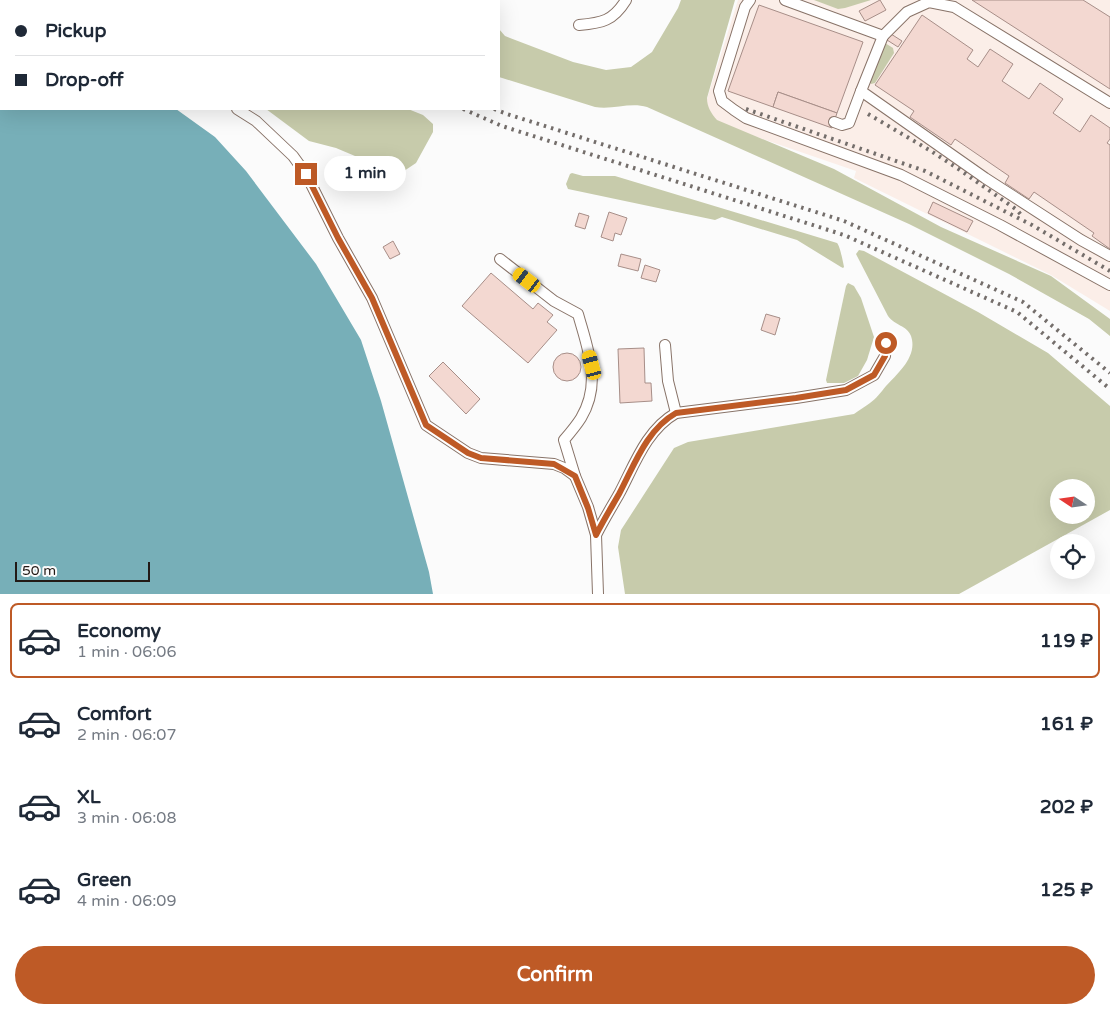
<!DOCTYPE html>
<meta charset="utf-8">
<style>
:root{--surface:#fff;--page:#f2f2f3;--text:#1f2937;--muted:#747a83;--line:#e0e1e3;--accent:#be5a26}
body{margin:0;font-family:"Varela Round",sans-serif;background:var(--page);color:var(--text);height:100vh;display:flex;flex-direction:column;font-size:19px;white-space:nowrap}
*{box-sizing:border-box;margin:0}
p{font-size:16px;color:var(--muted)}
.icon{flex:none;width:28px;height:28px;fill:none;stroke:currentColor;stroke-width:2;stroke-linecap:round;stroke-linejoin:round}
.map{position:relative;height:594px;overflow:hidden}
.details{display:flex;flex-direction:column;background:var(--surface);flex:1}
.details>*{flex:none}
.hud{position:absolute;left:0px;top:0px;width:500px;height:110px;box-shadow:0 5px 20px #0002;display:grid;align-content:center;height:110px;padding:0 15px;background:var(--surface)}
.needle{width:32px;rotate:283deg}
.fabs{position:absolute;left:1050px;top:479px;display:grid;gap:10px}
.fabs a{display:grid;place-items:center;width:45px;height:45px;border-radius:50%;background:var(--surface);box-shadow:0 5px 20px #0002;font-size:25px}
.scale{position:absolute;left:15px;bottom:12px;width:135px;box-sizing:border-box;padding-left:5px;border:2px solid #221915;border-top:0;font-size:14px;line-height:18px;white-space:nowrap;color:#221915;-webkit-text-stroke:4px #fbfbfb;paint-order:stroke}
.end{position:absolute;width:22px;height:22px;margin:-11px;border:6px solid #be5a26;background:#fff;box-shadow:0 0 0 2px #fff}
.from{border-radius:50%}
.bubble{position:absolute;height:35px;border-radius:18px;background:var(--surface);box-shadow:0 5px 20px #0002;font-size:16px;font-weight:800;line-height:35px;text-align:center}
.car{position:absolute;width:15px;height:30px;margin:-15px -8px;border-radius:6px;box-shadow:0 0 4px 1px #0007;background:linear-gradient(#f5c518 24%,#345 0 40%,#f5c518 0 76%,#345 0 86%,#f5c518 0)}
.hud b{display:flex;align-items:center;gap:18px;height:48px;font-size:19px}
.hud b+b{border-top:1px solid var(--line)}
.hud i{width:12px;height:12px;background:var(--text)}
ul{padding:9px 0 0;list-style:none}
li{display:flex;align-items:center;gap:15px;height:75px;margin:0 10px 8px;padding:0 5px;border:2px solid transparent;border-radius:8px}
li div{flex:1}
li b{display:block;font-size:19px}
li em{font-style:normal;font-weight:800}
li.current{border-color:var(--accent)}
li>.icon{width:45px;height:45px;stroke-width:1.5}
.action{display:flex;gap:10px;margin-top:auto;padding:10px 15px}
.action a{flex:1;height:58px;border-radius:30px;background:var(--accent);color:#fff;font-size:20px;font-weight:800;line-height:58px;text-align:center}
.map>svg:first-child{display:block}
.built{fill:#fbeee8}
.green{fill:#c7cbab;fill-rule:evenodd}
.water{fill:#77afb8}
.building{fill:#f3d8d1;stroke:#a78e88}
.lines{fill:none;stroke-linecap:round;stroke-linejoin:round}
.service-casing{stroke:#887368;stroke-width:12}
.service{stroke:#fff;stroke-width:10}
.rail{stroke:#746e6b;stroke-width:4;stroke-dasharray:2.5 5;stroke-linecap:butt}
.route{stroke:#be5a26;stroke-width:6}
</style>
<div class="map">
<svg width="1110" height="594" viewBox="0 0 1110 594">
<rect width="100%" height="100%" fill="#fbfbfb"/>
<polygon class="built" points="738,0 1110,0 1110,311 1051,275 854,178 856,171 701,118"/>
<g class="green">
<path d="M 681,0 L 735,0 L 707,98 C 707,107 711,113 717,120 L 834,169 L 941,227 L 1051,276 L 1110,319 L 1110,336 L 1089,319 L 1009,274 L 909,224 L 647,107 C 630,102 613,110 595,107 L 499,77 L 499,29 L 505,36 L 573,62 L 606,70 L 631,67 L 652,52 L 678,8 Z"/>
<polygon points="814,0 871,0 845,8 838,9"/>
<polygon points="885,43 893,48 894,53 875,83 871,84 870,82"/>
<polygon points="266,109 408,109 423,115 433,124 433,132 416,163 404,171 393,172 336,148 309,141"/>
<path d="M 572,173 L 583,176 L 615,176 L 837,243 C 840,246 843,262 844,267 L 843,268 L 841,267 L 797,240 L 722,217 L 715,220 L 568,189 L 566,184 L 570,174 Z"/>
<path d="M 859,250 L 864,251 L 978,312 L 1048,353 L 1110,406 L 1110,510 L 959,594 L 625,594 L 618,547 L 621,530 L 674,448 L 688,442 L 854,414 C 859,410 865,407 870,403 C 876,399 881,392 886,386 C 898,373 918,356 911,336 C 907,325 895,326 888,316 L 857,256 L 856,254 ZM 1059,488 L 1086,488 L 1086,515 L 1059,515 Z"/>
<polygon points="848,283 854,286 861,298 874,337 867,360 858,376 844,383 827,383 826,380 846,286"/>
</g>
<polygon class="water" points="0,0 52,0 54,1 1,1 1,109 176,109 215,137 246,171 316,264 361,340 381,401 429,572 433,594 0,594"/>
<g class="building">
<polygon points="880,0 886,10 865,21 859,11"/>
<polygon points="972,0 1083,0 1110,17 1110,89"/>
<polygon points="759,5 863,42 837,113 778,92 773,107 728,91"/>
<polygon points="922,15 973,50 967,59 978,67 990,49 1013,64 1002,81 1029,99 1040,83 1063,99 1053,113 1080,132 1091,115 1110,128 1110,139 1107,143 1110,145 1110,249 1092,236 1094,233 1034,192 1029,199 1005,183 1009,176 955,139 951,145 910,117 914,111 875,85"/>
<polygon points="891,34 902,41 898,47 887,40"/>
<polygon points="778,92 837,113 832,128 773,107"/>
<polygon points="933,202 973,221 967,232 928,213"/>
<polygon points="609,212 627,218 621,235 615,233 613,241 601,237"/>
<polygon points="579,213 589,216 585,229 575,226"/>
<polygon points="393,241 400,254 390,259 383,247"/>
<polygon points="621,254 641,259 638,271 618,266"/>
<polygon points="645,265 660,270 656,282 641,278"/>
<polygon points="491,273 533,309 538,303 553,315 547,322 557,330 528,363 462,306"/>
<polygon points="766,314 780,318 775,335 761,330"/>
<polygon points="644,348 645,383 651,383 652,401 620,403 618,349"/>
<circle cx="567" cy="367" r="14"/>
<polygon points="443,362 480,399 466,414 429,376"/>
</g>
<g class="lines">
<defs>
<g id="service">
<polyline points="91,0 92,1"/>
<polyline points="750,0 745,7 719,91 722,101 734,110 746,118 901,175 1000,225 1110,285"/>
<polyline points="785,0 883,36 907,12 929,2 954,7 1110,103"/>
<path d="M 579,25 C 602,23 613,21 626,0"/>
<polyline points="883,36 861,91 985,178 1081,240 1110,256"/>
<polyline points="237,109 256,121 293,156 306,174 338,238 372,298 426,425 468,453 481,458 554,464 564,468 575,476"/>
<polyline points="834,122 842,125 849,123 861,91"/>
<path d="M 500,259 L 554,301 L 578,314 C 588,350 602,383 581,418 C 576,426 570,433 564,440 L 575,476 L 588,507 L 596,535 L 598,594"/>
<polyline points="665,345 668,381 676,413"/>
<path d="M 596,535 C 603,521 611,508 619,494 C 634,466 646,430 676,413 L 796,398 L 846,390 L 874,375 L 885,356 L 886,343"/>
</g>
</defs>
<use href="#service" class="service-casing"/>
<use href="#service" class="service"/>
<g class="rail">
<polyline points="267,0 269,1"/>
<polyline points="288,0 290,1"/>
<polyline points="463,109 502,126 844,235 1017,312 1110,389"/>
<polyline points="494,109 507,114 844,221 1023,302 1110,373"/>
<polyline points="746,109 925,171 1032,225 1110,271"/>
<polyline points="868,114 931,151 960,170 1017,210 1022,216"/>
</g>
</g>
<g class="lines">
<path class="route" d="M 306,174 L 338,238 L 372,298 L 426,425 L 468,453 L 481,458 L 554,464 L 575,476 L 588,508 L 596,535 C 603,521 611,508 619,494 C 634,466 646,430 676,413 L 796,398 L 846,390 L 874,375 L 885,356 L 886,343"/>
</g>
</svg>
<div class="fabs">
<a><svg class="needle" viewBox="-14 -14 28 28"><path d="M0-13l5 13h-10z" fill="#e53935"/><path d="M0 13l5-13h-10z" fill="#747a83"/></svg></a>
<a><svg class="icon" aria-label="locate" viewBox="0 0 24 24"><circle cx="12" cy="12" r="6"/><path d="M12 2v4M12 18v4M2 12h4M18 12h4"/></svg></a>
</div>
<div class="scale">50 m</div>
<i class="end from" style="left:886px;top:343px"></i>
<i class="end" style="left:306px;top:174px"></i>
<div class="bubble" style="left:324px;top:156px;width:82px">1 min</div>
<i class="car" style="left:527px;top:280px;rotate:307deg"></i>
<i class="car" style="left:592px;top:365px;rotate:345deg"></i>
<div class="hud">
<b><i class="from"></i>Pickup</b>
<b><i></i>Drop-off</b>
</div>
</div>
<section class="details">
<ul>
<li class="current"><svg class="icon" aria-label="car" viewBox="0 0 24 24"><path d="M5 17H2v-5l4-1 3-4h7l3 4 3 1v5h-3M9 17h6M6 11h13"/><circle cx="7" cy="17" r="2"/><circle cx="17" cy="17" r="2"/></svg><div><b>Economy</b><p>1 min · 06:06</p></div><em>119 ₽</em></li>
<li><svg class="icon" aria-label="car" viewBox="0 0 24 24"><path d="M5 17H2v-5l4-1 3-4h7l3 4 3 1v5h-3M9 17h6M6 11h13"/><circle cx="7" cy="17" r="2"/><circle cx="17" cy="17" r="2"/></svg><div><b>Comfort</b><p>2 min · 06:07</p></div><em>161 ₽</em></li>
<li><svg class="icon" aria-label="car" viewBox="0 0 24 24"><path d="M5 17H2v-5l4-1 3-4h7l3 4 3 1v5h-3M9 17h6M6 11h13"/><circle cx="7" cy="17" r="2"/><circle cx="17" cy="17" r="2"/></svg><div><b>XL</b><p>3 min · 06:08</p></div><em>202 ₽</em></li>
<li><svg class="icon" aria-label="car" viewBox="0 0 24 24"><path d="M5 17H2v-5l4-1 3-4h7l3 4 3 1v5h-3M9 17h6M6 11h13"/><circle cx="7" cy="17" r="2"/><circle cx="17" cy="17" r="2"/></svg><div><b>Green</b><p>4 min · 06:09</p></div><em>125 ₽</em></li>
</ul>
<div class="action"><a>Confirm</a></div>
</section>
